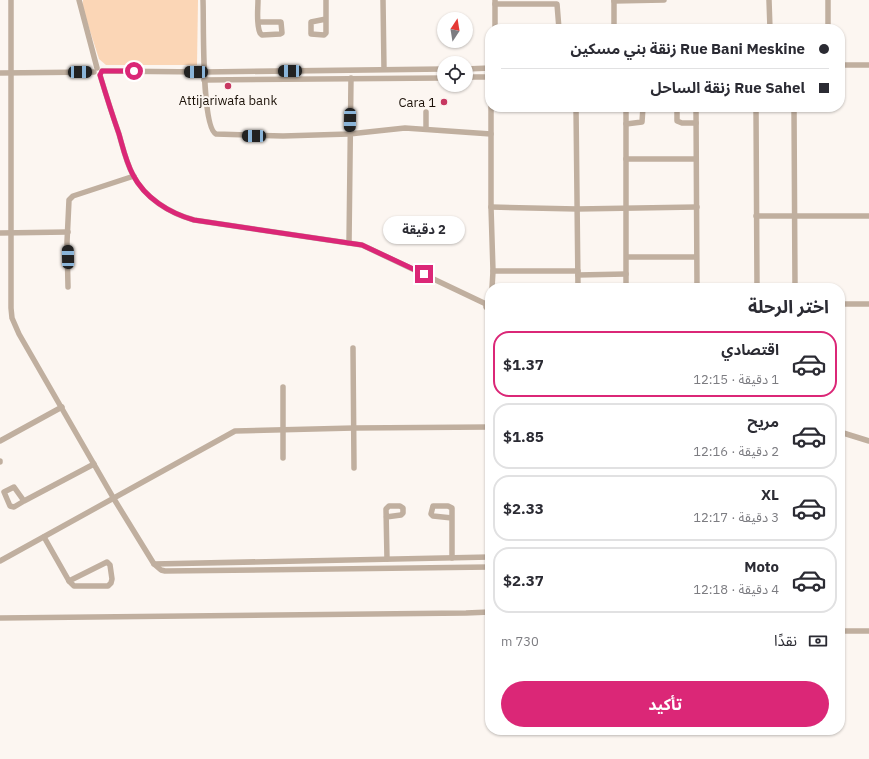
<!DOCTYPE html>
<html lang="ar">
<meta charset="utf-8">
<style>
:root{--surface:#fff;--page:#f7f7f7;--text:#2b2b33;--muted:#7c7c81;--line:#e1e1e2;--accent:#db2777}
body{margin:0;font-family:"IBM Plex Sans","Noto Sans Arabic",sans-serif;background:var(--page);color:var(--text);direction:rtl;height:100vh;display:flex;flex-direction:column;font-size:15px;white-space:nowrap}
*{box-sizing:border-box;margin:0}
p{font-size:13px;color:var(--muted)}
.icon{flex:none;width:22px;height:22px;fill:none;stroke:currentColor;stroke-width:2;stroke-linecap:round;stroke-linejoin:round}
.map{position:relative;flex:1;overflow:hidden;direction:ltr}
.details{position:absolute;left:485px;top:283px;width:360px;height:452px;display:flex;flex-direction:column;background:var(--surface);border-radius:16px;box-shadow:0 1px 3px #0004;direction:rtl}
.details>*{flex:none}
.guide{position:absolute;left:485px;top:24px;width:360px;height:88px;border-radius:16px;box-shadow:0 1px 3px #0004;direction:rtl;display:grid;align-content:center;height:88px;padding:0 16px;background:var(--surface)}
.needle{width:26px;rotate:12deg}
.controls{position:absolute;left:437px;top:12px;display:grid;gap:8px}
.controls a{display:grid;place-items:center;width:36px;height:36px;border-radius:50%;background:var(--surface);box-shadow:0 1px 3px #0004;font-size:20px}
.end{position:absolute;width:18px;height:18px;margin:-9px;border:5px solid #db2777;background:#fff;box-shadow:0 0 0 2px #fff}
.from{border-radius:50%}
.bubble{position:absolute;height:28px;border-radius:14px;background:var(--surface);box-shadow:0 1px 3px #0004;font-size:13px;font-weight:700;line-height:28px;text-align:center;direction:rtl}
.car{position:absolute;width:12px;height:24px;margin:-12px -6px;border-radius:5px;box-shadow:0 0 3px 1px #0007;background:linear-gradient(#222 24%,#8ab4d8 0 40%,#222 0 76%,#8ab4d8 0 86%,#222 0)}
.guide b{display:flex;align-items:center;gap:14px;height:38px;font-size:15px}
.guide b+b{border-top:1px solid var(--line)}
.guide i{width:10px;height:10px;background:var(--text)}
ul{padding:0;list-style:none}
li{display:flex;align-items:center;gap:12px;height:66px;margin:0 8px 6px;padding:0 8px;border:2px solid var(--line);border-radius:16px}
li div{flex:1}
li b{display:block;font-size:15px}
li em{font-style:normal;font-weight:700}
li.selected{border-color:var(--accent)}
li>.icon{width:36px;height:36px;stroke-width:1.5}
h2{padding:0 16px;font-size:18px;line-height:48px}
.pay{display:flex;align-items:center;gap:10px;height:44px;padding:0 16px;font-size:15px}
.pay p{margin-inline-start:auto}
.button{display:flex;gap:8px;margin-top:auto;padding:8px 16px}
.button a{flex:1;height:46px;border-radius:24px;background:var(--accent);color:#fff;font-size:16px;font-weight:700;line-height:46px;text-align:center}
.map>svg:first-child{display:block}
.green{fill:#fbd6b6}
.lines{fill:none;stroke-linecap:round;stroke-linejoin:round}
.minor{stroke:#c0af9f;stroke-width:5.5}
.route{stroke:#db2777;stroke-width:5}
.poi-dot{fill:#c73861;stroke:#fcf6f1;stroke-width:1.5}
.labels{text-anchor:middle;dominant-baseline:central;stroke-width:4;stroke-linejoin:round;paint-order:stroke}
.poi-label{font-size:13px;fill:#1c1209;stroke:#fcf6f1}
</style>
<div class="map">
<svg width="869" height="759" viewBox="0 0 869 759">
<rect width="100%" height="100%" fill="#fcf6f1"/>
<polygon class="green" points="83,0 198,0 197,65 106,65 99,59 82,6"/>
<g class="lines">
<g class="minor">
<polyline points="11,0 11,308 12,318 19,334 114,499 154,564 161,570 165,571 490,567"/>
<polyline points="79,0 97,68"/>
<path d="M 203,0 C 204,20 201,127 216,134 L 283,136 L 349,134 L 405,128 L 491,134"/>
<path d="M 258,0 C 258,10 256,24 260,33 L 262,35 L 280,34 L 282,33 L 281,22 L 258,22"/>
<polyline points="326,0 326,33 324,35 311,34 311,22 326,19"/>
<polyline points="383,0 384,69"/>
<polyline points="495,0 495,29"/>
<polyline points="614,0 614,29"/>
<polyline points="769,0 770,29"/>
<polyline points="828,0 828,29"/>
<polyline points="614,1 664,0"/>
<polyline points="495,4 557,4 559,29"/>
<polyline points="840,65 869,65"/>
<polyline points="466,69 490,68"/>
<polyline points="102,71 204,72 444,69"/>
<polyline points="0,73 94,72"/>
<path d="M 100,75 C 106,95 112,114 119,134 C 123,148 126,162 133,175 C 145,198 169,213 194,220 L 362,245 L 486,304"/>
<polyline points="466,77 490,77"/>
<polyline points="204,80 444,78"/>
<polyline points="491,107 491,207 493,271 492,288"/>
<polyline points="576,107 578,288"/>
<polyline points="626,107 626,288"/>
<polyline points="677,107 677,121 682,123 696,123"/>
<polyline points="696,107 697,288"/>
<polyline points="756,107 757,288"/>
<polyline points="794,107 795,288"/>
<polyline points="426,112 426,129"/>
<polyline points="626,124 642,122 643,107"/>
<polyline points="626,159 696,159"/>
<polyline points="491,207 577,209 697,207"/>
<polyline points="756,216 869,216"/>
<polyline points="0,233 68,232"/>
<polyline points="349,243 351,78"/>
<polyline points="627,257 696,257"/>
<polyline points="493,271 578,271"/>
<polyline points="578,275 626,274"/>
<polyline points="68,287 67,242 69,200 73,196 134,176"/>
<polyline points="490,302 486,304 486,307 490,312"/>
<polyline points="840,304 869,304"/>
<polyline points="353,348 354,468"/>
<polyline points="283,387 283,458"/>
<polyline points="840,432 869,441"/>
<polyline points="0,441 62,407"/>
<polyline points="0,461 0,462"/>
<polyline points="24,501 14,487 4,492 10,506 14,507 24,501 94,464"/>
<polyline points="386,517 401,515 403,513 403,508 400,506 389,506 386,509 387,559"/>
<polyline points="452,518 433,516 431,514 433,506 448,506 452,508 452,558"/>
<polyline points="44,537 69,581"/>
<polyline points="0,561 235,431 354,428 490,427"/>
<polygon points="107,562 110,565 112,579 111,583 108,586 74,586 69,581"/>
<polyline points="154,564 490,557"/>
<polyline points="0,618 466,613 490,612"/>
<polyline points="840,631 869,631"/>
</g>
</g>
<g class="lines">
<path class="route" d="M 134,71 L 102,71 L 100,75 C 106,95 112,114 119,134 C 123,148 126,162 133,175 C 145,198 169,213 194,220 L 362,245 L 424,274"/>
</g>
<g class="poi-dot">
<circle cx="228" cy="86" r="4"/>
<circle cx="444" cy="102" r="4"/>
</g>
<g class="labels">
<g class="poi-label">
<text x="228" y="100">Attijariwafa bank</text>
<text x="436" y="102" text-anchor="end">Cara 1</text>
</g>
</g>
</svg>
<div class="controls">
<a><svg class="needle" viewBox="-14 -14 28 28"><path d="M0-13l5 13h-10z" fill="#e53935"/><path d="M0 13l5-13h-10z" fill="#7c7c81"/></svg></a>
<a><svg class="icon" aria-label="locate" viewBox="0 0 24 24"><circle cx="12" cy="12" r="6"/><path d="M12 2v4M12 18v4M2 12h4M18 12h4"/></svg></a>
</div>
<i class="end from" style="left:134px;top:71px"></i>
<i class="end" style="left:424px;top:274px"></i>
<div class="bubble" style="left:383px;top:216px;width:82px">2 دقيقة</div>
<i class="car" style="left:290px;top:71px;rotate:269deg"></i>
<i class="car" style="left:80px;top:72px;rotate:89deg"></i>
<i class="car" style="left:196px;top:72px;rotate:270deg"></i>
<i class="car" style="left:350px;top:120px;rotate:181deg"></i>
<i class="car" style="left:254px;top:136px;rotate:271deg"></i>
<i class="car" style="left:68px;top:257px;rotate:359deg"></i>
<div class="guide">
<b><i class="from"></i>Rue Bani Meskine زنقة بني مسكين</b>
<b><i></i>Rue Sahel زنقة الساحل</b>
</div>
<section class="details">
<h2>اختر الرحلة</h2>
<ul>
<li class="selected"><svg class="icon" aria-label="car" viewBox="0 0 24 24"><path d="M5 17H2v-5l4-1 3-4h7l3 4 3 1v5h-3M9 17h6M6 11h13"/><circle cx="7" cy="17" r="2"/><circle cx="17" cy="17" r="2"/></svg><div><b>اقتصادي</b><p>1 دقيقة · 12:15</p></div><em>$1.37</em></li>
<li><svg class="icon" aria-label="car" viewBox="0 0 24 24"><path d="M5 17H2v-5l4-1 3-4h7l3 4 3 1v5h-3M9 17h6M6 11h13"/><circle cx="7" cy="17" r="2"/><circle cx="17" cy="17" r="2"/></svg><div><b>مريح</b><p>2 دقيقة · 12:16</p></div><em>$1.85</em></li>
<li><svg class="icon" aria-label="car" viewBox="0 0 24 24"><path d="M5 17H2v-5l4-1 3-4h7l3 4 3 1v5h-3M9 17h6M6 11h13"/><circle cx="7" cy="17" r="2"/><circle cx="17" cy="17" r="2"/></svg><div><b>XL</b><p>3 دقيقة · 12:17</p></div><em>$2.33</em></li>
<li><svg class="icon" aria-label="car" viewBox="0 0 24 24"><path d="M5 17H2v-5l4-1 3-4h7l3 4 3 1v5h-3M9 17h6M6 11h13"/><circle cx="7" cy="17" r="2"/><circle cx="17" cy="17" r="2"/></svg><div><b>Moto</b><p>4 دقيقة · 12:18</p></div><em>$2.37</em></li>
</ul>
<div class="pay"><svg class="icon" aria-label="cash" viewBox="0 0 24 24"><path d="M3 7h18v10H3z"/><circle cx="12" cy="12" r="2"/></svg>نقدًا<p>730 m</p></div>
<div class="button"><a>تأكيد</a></div>
</section>
</div>
